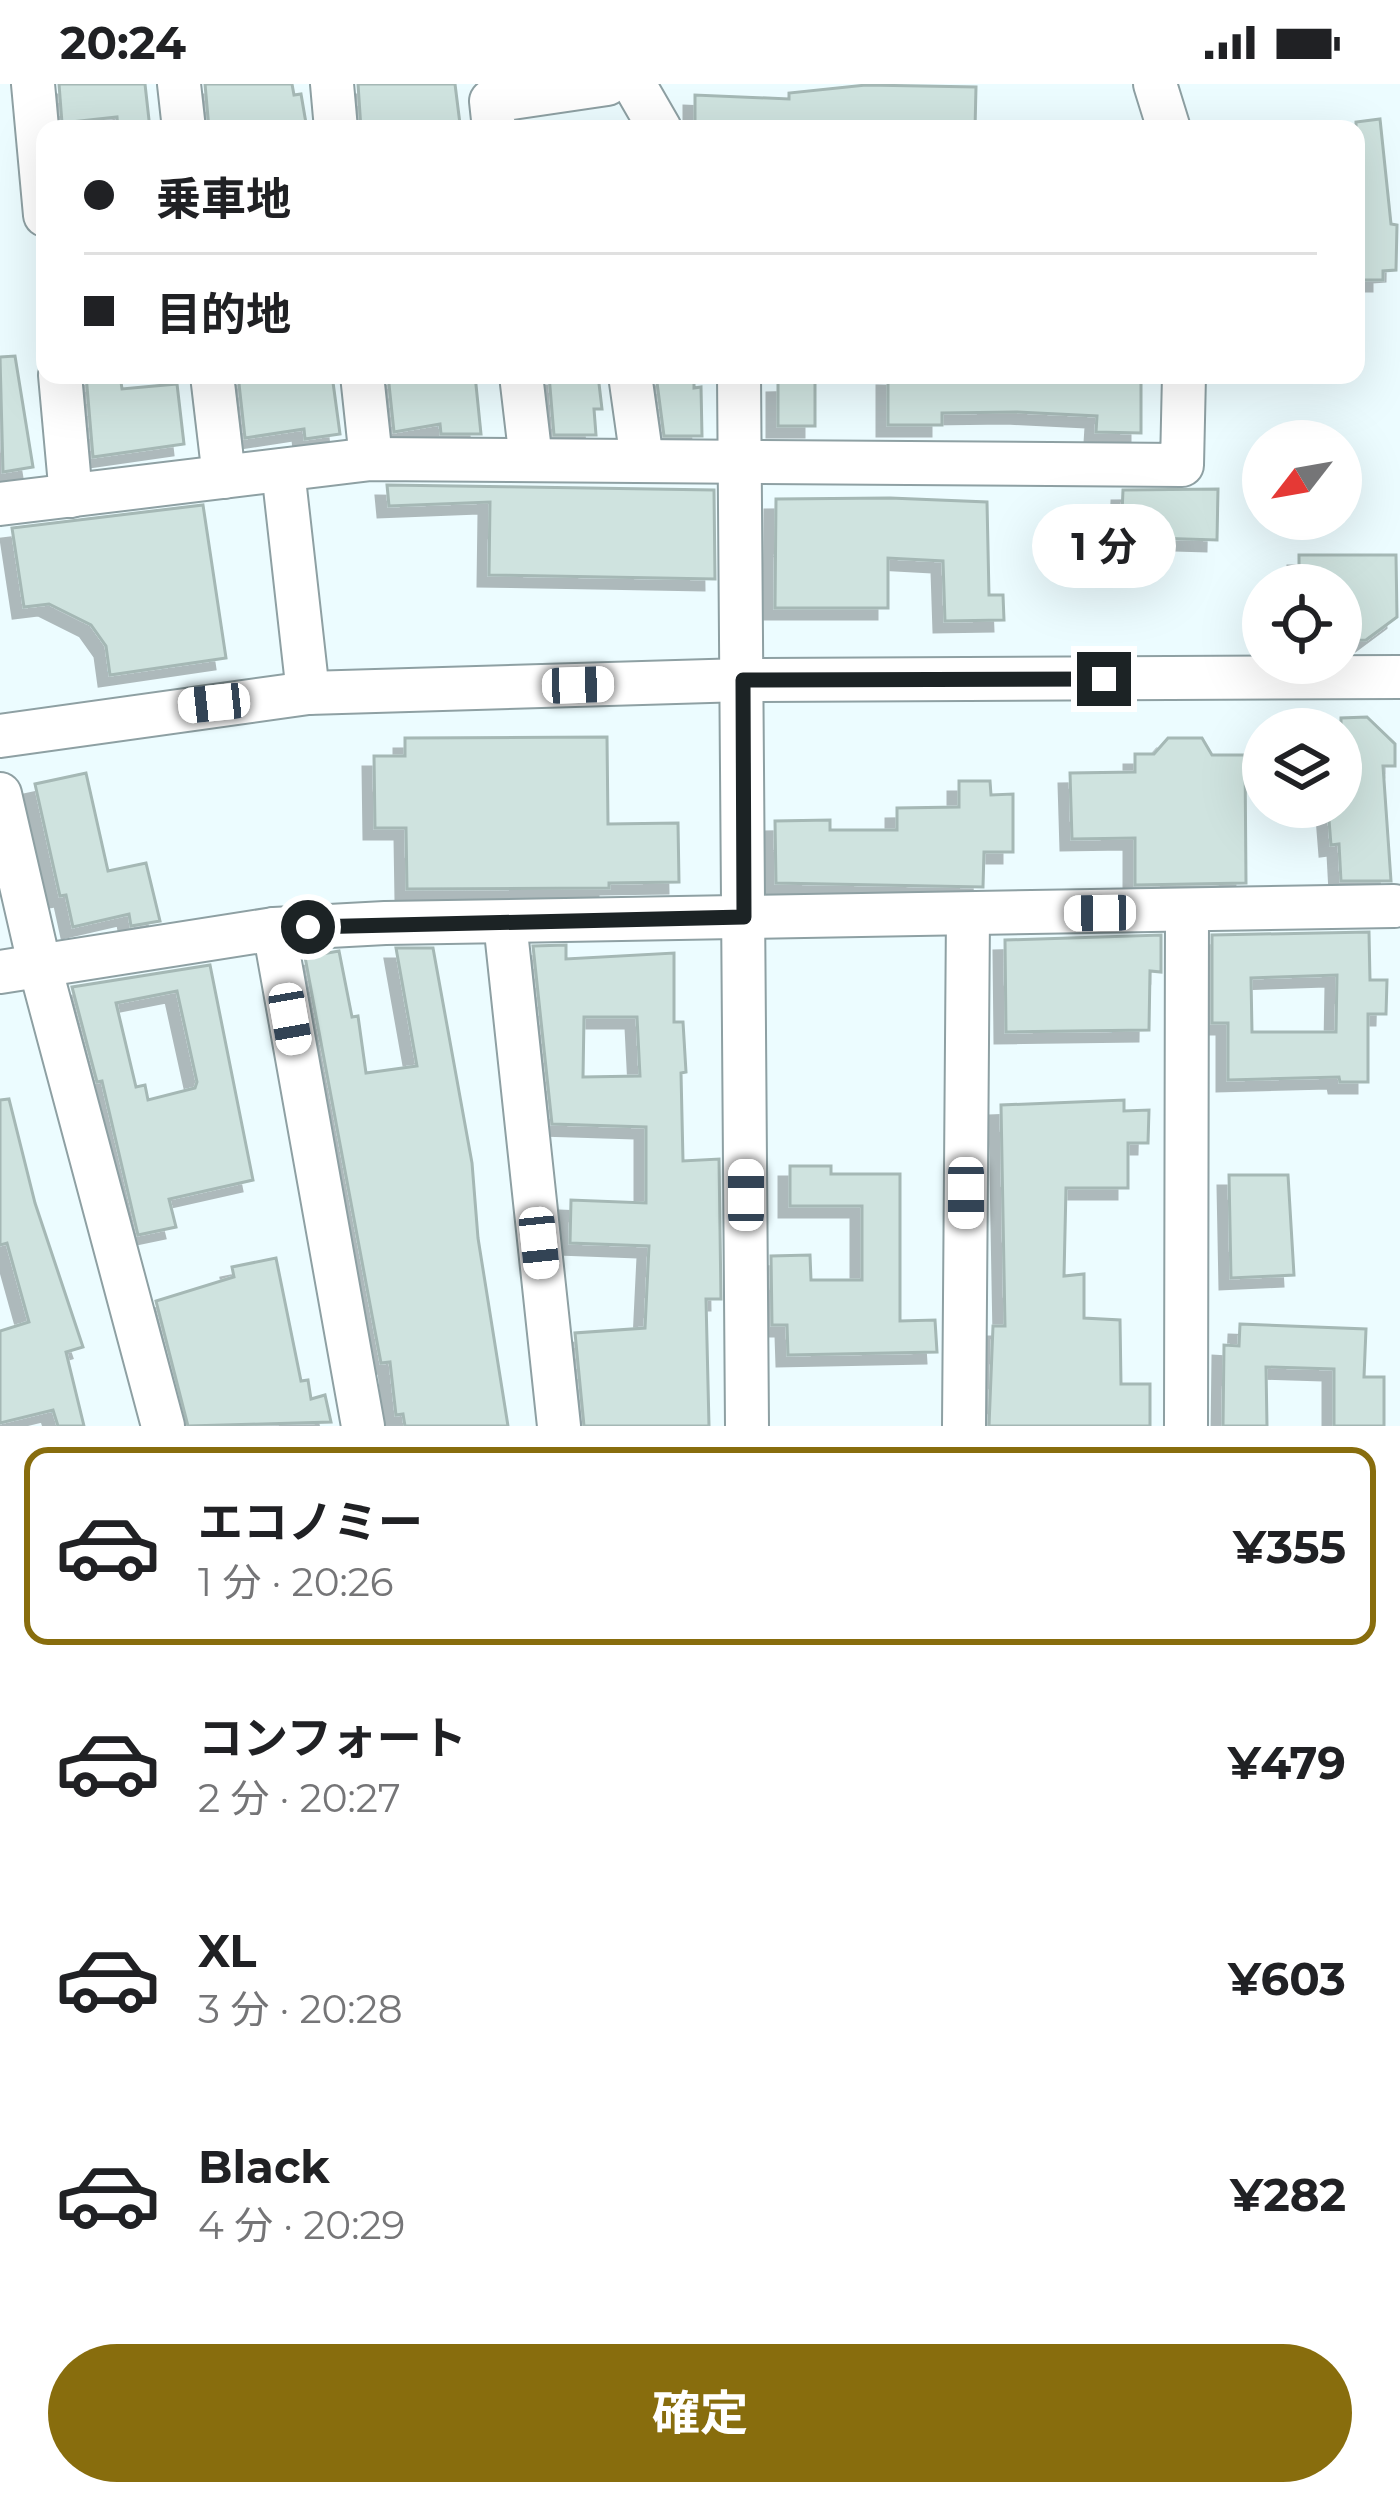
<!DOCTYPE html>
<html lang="ja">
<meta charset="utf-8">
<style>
:root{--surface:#fff;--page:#f2f2f2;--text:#202124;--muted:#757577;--line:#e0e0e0;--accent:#886d0d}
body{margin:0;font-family:Montserrat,"Noto Sans JP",sans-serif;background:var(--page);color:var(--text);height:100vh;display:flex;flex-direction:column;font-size:45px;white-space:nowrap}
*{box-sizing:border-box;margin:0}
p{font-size:39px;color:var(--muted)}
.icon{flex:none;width:66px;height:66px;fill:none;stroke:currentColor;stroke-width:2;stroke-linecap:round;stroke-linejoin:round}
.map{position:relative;height:1342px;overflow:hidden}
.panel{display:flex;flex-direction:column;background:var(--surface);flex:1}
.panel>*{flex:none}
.guide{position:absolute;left:36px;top:36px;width:1329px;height:264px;border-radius:24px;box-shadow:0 12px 48px #0002;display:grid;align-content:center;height:264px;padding:0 48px;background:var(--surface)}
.needle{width:78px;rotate:239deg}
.fabs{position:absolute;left:1242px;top:336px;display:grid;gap:24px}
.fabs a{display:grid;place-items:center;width:120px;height:120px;border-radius:50%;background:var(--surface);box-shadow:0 12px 48px #0002;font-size:60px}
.end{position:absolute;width:54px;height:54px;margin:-27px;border:15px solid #1c2325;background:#fff;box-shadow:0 0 0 6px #fff}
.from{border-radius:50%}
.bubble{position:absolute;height:84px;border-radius:42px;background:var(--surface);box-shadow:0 12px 48px #0002;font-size:39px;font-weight:700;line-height:84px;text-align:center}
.car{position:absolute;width:36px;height:72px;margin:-36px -18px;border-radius:15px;box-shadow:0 0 9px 3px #0007;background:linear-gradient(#fff 24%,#345 0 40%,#fff 0 76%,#345 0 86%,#fff 0)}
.guide b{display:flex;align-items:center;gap:42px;height:114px;font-size:45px}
.guide b+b{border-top:3px solid var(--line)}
.guide i{width:30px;height:30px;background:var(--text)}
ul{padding:21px 0 0;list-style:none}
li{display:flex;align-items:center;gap:36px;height:198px;margin:0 24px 18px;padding:0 24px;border:6px solid transparent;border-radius:24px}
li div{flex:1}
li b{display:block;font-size:45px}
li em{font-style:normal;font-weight:700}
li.active{border-color:var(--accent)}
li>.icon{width:108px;height:108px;stroke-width:1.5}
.action{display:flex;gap:24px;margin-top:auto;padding:24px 48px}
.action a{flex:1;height:138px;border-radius:72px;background:var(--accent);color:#fff;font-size:48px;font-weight:700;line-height:138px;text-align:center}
.status{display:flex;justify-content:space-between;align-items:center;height:84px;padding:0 60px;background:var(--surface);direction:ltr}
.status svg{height:33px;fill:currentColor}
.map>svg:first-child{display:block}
.building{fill:#cfe3df;stroke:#a5b8b5;stroke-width:3;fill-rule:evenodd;filter:url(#shadow)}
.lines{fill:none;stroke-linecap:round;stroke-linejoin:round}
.minor-casing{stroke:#8ea0a3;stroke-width:46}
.minor{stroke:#fff;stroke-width:42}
.route{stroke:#1c2325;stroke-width:15}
</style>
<div class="status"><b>20:24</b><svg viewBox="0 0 49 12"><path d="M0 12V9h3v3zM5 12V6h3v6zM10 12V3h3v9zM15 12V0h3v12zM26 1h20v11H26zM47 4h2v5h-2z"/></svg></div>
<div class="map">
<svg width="1400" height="1342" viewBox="0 0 1400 1342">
<defs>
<filter id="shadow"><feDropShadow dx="-11" dy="11" stdDeviation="0" flood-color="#0004"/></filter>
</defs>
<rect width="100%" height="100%" fill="#ecfcff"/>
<g class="building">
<polygon points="59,0 145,0 150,45 118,45 117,33 62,39"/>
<polygon points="205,0 292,0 294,11 301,10 307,45 209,45"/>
<polygon points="358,0 455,0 460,40 455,45 361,45"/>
<polygon points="866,1 976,3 975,45 695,45 695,11 789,15 789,9"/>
<polygon points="1380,35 1391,140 1397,141 1396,186 1383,187 1383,196 1356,196 1356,38"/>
<polygon points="15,272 33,383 3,388 0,273"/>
<polygon points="86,291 120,291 122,305 177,300 184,360 93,373"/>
<polygon points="238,291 266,291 267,298 332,291 340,350 305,355 304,345 245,354"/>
<polygon points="388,291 475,291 481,350 441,350 440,340 394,348"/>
<polygon points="549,291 598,291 602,325 594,325 596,351 554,351"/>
<polygon points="656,291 694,291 694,304 701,303 702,352 664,352"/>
<polygon points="888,291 1097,296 1097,291 1141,291 1141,349 1096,348 1097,332 1017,328 942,329 942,341 888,341"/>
<polygon points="815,297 815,342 778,342 778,298"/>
<polygon points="387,401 714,406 715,495 489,491 490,418 389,422"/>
<polygon points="1218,405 1217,456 1121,453 1123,406"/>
<polygon points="890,414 987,418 989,511 1003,511 1004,536 945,537 943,477 888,474 888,524 775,524 776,415"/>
<polygon points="203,421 226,574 110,591 106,562 91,541 49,520 24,523 12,444"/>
<polygon points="1299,471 1396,471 1397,533 1366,556 1341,557 1341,501 1299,501"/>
<polygon points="1367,633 1395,660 1395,682 1383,682 1391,797 1341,797 1339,760 1331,761 1328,723 1341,723 1341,634"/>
<polygon points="607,653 608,740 678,739 679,798 609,799 609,804 407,805 406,744 375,744 374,672 405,672 405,654"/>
<polygon points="1168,654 1202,654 1212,671 1245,671 1246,799 1135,801 1135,754 1072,755 1070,689 1135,688 1135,670 1154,670"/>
<polygon points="86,689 108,787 146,779 160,837 131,842 129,830 73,843 66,811 60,812 35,700"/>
<polygon points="959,697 990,697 991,711 1013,710 1013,768 984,768 983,803 776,799 775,737 830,736 830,746 897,746 897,724 959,723"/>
<path d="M 1369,848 L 1370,896 L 1387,896 L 1386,930 L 1368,930 L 1368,998 L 1340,998 L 1339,993 L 1228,996 L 1228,939 L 1212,939 L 1212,851 ZM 1337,891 L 1336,948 L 1252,948 L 1251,894 Z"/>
<polygon points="1161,851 1161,888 1150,887 1149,946 1006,948 1005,856"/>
<path d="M 566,861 L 566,875 L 674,869 L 674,938 L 683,938 L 686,988 L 681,989 L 683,1077 L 719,1075 L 721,1215 L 706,1215 L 709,1342 L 584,1342 L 575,1249 L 645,1244 L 649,1162 L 570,1159 L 571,1116 L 646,1119 L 646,1043 L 552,1040 L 533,862 ZM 584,933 L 637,933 L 640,992 L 583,993 Z"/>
<polygon points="396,864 433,864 472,1079 478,1154 508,1342 405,1342 403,1330 396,1331 390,1278 381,1279 305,873 339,867 352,933 358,932 366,989 417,982"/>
<path d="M 210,881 L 253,1096 L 169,1115 L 176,1143 L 138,1151 L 102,997 L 97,998 L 72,903 ZM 177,907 L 197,998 L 195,1004 L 148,1016 L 145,1001 L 136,1003 L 116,919 Z"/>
<polygon points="9,1015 35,1119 83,1263 66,1268 84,1342 58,1342 53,1326 0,1339 0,1247 29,1238 7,1159 0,1161 0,1016"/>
<polygon points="1124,1016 1124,1027 1149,1026 1148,1059 1128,1059 1128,1104 1066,1104 1064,1192 1084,1190 1084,1234 1120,1236 1121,1300 1150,1300 1150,1342 989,1342 993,1242 1005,1242 1001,1021"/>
<polygon points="790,1082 831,1082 831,1090 900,1090 900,1237 935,1236 937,1268 788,1271 787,1241 772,1241 771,1172 810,1171 811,1196 862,1196 862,1122 790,1122"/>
<polygon points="1229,1091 1288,1091 1294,1191 1231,1194"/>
<polygon points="276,1174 301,1297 308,1296 311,1315 325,1311 331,1338 188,1342 156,1217 234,1193 232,1183"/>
<polygon points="1240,1240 1366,1245 1364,1293 1384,1293 1384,1342 1334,1342 1334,1285 1266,1283 1267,1342 1223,1342 1224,1261 1239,1262"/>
</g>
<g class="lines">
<defs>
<g id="minor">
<polyline points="33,0 45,131"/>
<polyline points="179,0 184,45"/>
<polyline points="332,0 336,45"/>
<polyline points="634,0 660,45"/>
<polyline points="1155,0 1169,45"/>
<polyline points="494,45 491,17 607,0"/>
<polyline points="60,291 71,412"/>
<polyline points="212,291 224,393"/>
<polyline points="362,291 371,375"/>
<polyline points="521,291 531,376"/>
<polyline points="630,291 642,376"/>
<polyline points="739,291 747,1342"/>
<polyline points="283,386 308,609"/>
<polyline points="0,420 371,375 1182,381 1184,291"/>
<polyline points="0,652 308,609 743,596 1400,593"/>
<polyline points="0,710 39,879 163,1342"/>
<polyline points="505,838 559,1342"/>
<polyline points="274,845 363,1342"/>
<polyline points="0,888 274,845 385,839 1394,822"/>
<polyline points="964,1342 968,830"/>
<polyline points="1186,1342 1187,828"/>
</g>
</defs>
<use href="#minor" class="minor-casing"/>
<use href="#minor" class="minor"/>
</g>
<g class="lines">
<polyline class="route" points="308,843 744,833 743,596 1104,595"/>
</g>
</svg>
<div class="fabs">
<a><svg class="needle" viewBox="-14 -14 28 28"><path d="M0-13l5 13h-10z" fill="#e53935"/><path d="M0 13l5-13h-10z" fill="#757577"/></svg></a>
<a><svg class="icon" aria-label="locate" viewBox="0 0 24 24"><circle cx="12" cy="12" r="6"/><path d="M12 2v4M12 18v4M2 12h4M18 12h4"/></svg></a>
<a><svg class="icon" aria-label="layers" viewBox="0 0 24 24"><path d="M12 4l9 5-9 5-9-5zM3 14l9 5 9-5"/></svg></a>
</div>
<i class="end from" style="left:308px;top:843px"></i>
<i class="end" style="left:1104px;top:595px"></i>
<div class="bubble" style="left:1032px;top:420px;width:144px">1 分</div>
<i class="car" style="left:578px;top:601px;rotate:88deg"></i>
<i class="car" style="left:214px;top:619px;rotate:264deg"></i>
<i class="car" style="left:1100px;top:829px;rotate:269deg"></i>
<i class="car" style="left:290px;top:935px;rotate:170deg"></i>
<i class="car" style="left:966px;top:1109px;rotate:180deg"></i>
<i class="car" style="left:746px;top:1111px;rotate:0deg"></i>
<i class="car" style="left:539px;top:1159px;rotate:174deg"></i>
<div class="guide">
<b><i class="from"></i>乗車地</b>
<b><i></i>目的地</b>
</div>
</div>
<section class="panel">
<ul>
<li class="active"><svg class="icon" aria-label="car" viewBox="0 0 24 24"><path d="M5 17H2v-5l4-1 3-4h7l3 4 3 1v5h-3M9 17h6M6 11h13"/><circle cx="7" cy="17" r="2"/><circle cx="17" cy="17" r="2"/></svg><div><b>エコノミー</b><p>1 分 · 20:26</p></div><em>¥355</em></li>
<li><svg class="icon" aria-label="car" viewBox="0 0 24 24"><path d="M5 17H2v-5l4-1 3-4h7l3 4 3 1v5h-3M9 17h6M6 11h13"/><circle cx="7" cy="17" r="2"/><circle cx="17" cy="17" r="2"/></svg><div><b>コンフォート</b><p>2 分 · 20:27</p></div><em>¥479</em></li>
<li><svg class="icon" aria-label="car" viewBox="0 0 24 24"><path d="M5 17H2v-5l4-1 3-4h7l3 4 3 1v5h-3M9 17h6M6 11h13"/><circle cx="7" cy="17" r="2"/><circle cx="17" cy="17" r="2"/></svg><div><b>XL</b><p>3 分 · 20:28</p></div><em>¥603</em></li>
<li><svg class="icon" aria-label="car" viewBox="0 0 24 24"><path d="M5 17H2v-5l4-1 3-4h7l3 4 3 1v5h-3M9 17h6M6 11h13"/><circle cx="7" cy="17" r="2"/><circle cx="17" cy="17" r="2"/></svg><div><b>Black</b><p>4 分 · 20:29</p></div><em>¥282</em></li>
</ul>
<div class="action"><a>確定</a></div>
</section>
